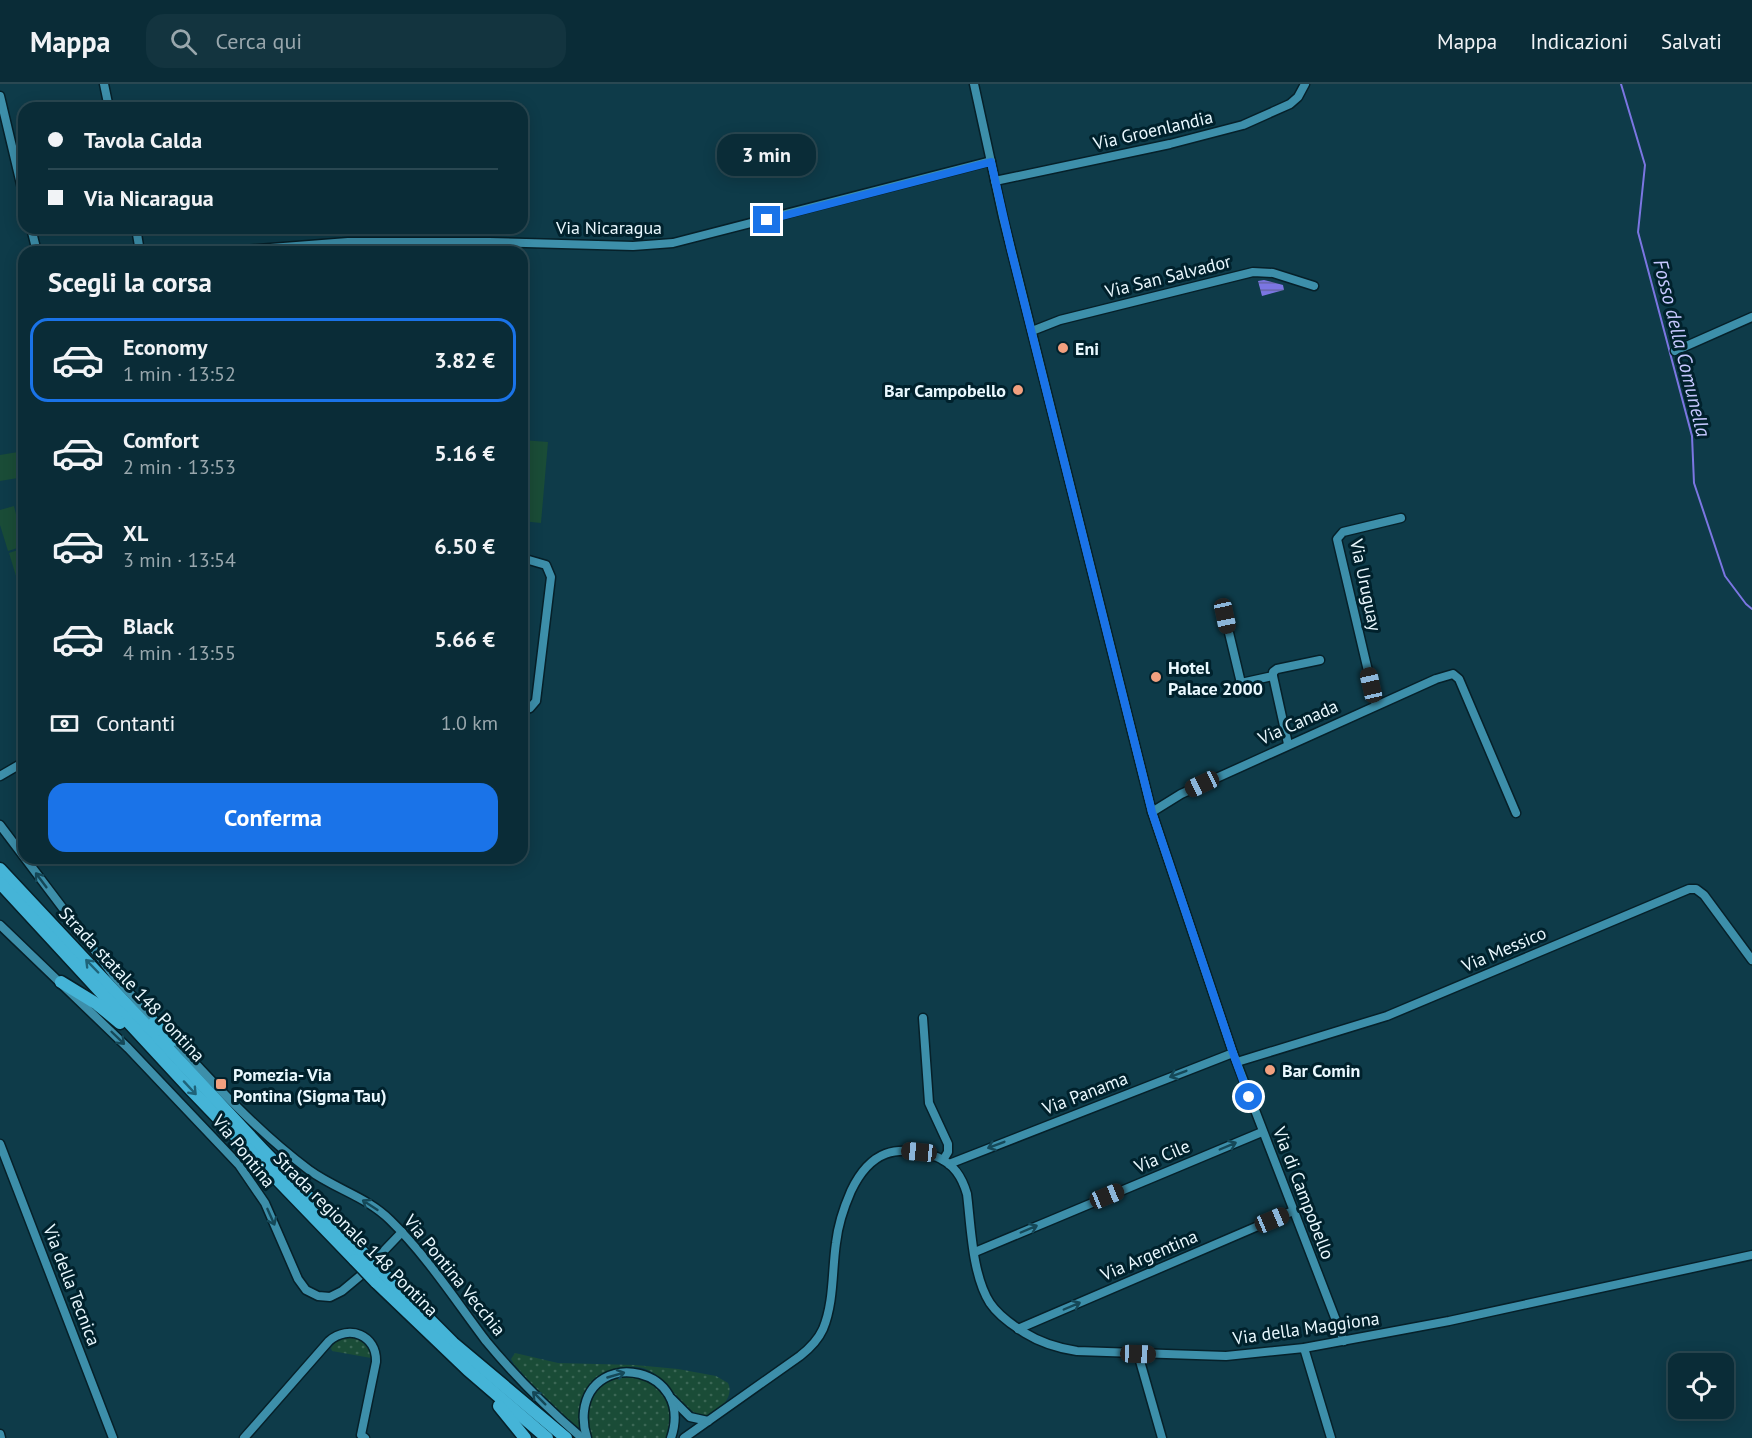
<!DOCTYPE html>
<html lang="it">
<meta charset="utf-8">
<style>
:root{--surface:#0a2c37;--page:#13343f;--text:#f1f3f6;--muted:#99a7ad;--line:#2a4852;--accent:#1a73e8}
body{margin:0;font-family:"PT Sans",sans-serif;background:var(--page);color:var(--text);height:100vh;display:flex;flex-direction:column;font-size:22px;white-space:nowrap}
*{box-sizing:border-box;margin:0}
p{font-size:20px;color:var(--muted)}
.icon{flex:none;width:33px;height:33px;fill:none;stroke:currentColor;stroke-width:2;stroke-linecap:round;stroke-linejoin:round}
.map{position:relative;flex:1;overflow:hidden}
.details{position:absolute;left:18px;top:162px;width:510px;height:618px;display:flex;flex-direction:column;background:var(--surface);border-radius:18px;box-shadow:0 3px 15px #0003,0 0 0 2px var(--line)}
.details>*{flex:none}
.guide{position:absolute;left:18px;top:18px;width:510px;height:132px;border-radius:18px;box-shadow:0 3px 15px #0003,0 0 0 2px var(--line);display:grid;align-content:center;height:132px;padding:0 30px;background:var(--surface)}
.buttons{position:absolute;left:1668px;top:1269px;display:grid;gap:12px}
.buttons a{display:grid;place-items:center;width:66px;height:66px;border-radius:12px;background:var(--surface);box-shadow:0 3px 15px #0003,0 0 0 2px var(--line);font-size:30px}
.end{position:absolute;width:27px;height:27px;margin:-14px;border:8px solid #1a73e8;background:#fff;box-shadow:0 0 0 3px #fff}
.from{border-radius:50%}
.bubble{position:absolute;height:42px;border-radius:18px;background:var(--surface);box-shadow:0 3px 15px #0003,0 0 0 2px var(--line);font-size:20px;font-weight:700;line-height:42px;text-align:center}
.car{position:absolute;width:18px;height:36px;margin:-18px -9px;border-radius:8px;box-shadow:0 0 4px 2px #0007;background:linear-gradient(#222 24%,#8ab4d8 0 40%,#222 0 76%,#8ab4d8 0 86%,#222 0)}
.guide b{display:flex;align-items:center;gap:21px;height:57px;font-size:22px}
.guide b+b{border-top:2px solid var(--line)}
.guide i{width:15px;height:15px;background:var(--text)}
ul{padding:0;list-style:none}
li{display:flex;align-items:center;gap:18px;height:84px;margin:0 12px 9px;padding:0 18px;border:3px solid transparent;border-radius:18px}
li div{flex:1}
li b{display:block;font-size:22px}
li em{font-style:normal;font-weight:700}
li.selected{border-color:var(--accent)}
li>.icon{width:54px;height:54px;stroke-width:1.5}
h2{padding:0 30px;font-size:27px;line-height:72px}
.pay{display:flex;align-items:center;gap:15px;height:66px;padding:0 30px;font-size:22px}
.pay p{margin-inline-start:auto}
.primary-button{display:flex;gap:12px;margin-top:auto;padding:12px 30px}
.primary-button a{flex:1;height:69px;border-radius:18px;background:var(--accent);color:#fff;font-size:24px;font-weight:700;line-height:69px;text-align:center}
header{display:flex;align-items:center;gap:36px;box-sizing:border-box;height:84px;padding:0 30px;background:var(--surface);border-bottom:2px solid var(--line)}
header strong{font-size:28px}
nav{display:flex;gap:33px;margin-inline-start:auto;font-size:21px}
.search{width:420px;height:54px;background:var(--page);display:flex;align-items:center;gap:15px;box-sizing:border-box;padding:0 21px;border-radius:18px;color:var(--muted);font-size:22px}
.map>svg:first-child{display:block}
.grass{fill:url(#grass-dots)}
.garden{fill:#1a4c37}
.water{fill:url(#water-rules)}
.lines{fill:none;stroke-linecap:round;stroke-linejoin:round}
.stream{stroke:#7b76e2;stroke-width:2}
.minor-casing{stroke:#062029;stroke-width:11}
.highway-casing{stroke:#062029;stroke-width:15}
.minor{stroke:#3d8faa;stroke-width:8}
.highway{stroke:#45b4d7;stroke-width:12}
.highway-bridge-casing{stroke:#062029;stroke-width:15;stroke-linecap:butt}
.highway-bridge{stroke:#45b4d7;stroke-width:12}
.oneway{stroke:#154858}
.oneway2{stroke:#1f6379}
.route{stroke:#1a73e8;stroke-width:8}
.poi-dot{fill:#f2a07f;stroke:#00212c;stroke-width:2}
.labels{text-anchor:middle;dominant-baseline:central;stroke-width:6;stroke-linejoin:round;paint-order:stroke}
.street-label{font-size:18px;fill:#e9f8fe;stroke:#00212c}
.poi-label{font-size:18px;font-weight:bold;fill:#e9f8fe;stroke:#00212c;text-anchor:start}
.water-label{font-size:20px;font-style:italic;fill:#c6c8ff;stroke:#00212c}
</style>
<header>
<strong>Mappa</strong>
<div class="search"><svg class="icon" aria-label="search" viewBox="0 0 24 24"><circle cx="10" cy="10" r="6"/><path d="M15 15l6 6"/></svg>Cerca qui</div>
<nav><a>Mappa</a><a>Indicazioni</a><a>Salvati</a></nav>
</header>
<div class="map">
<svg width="1752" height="1354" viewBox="0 0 1752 1354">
<defs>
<pattern id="grass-dots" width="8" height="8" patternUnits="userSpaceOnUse" patternTransform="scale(1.5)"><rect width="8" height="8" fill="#1a4c37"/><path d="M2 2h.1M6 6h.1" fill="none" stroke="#3b6755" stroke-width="1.8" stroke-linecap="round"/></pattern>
<pattern id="water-rules" width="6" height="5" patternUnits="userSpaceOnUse" patternTransform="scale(1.5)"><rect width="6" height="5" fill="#7b76e2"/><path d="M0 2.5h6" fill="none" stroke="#6664a6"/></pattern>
</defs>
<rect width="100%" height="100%" fill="#0e3b49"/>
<g class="grass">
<path d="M 345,1253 C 360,1253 370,1258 371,1274 L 332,1267 L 331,1264 L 336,1257 Z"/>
<path d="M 515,1269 L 558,1279 L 635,1281 L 678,1285 L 716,1292 L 728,1299 C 735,1314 718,1328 704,1333 C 670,1323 666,1271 616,1285 C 602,1289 591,1299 585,1311 C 579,1323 583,1336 580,1347 L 543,1313 L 514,1280 L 511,1275 Z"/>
<path d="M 634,1291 C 673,1308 673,1313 669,1354 L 592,1354 C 582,1333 588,1306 610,1295 C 617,1292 627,1292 634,1291 Z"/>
</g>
<g class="garden">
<polygon points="522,356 548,358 541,439 522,437"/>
<polygon points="24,367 24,393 0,397 0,371"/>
<polygon points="14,422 24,462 8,467 0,441 0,426"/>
<polygon points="24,464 24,504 20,505 9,469"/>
</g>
<polygon class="water" points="1264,196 1283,201 1284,206 1262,212 1258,197"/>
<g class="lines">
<polyline class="stream" points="1621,0 1645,81 1638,148 1692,352 1694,399 1725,492 1746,520 1752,525"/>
<defs>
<g id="minor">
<polyline points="104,0 109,24"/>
<polyline points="974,0 1003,133 1152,728 1233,969 1344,1257"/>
<polyline points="0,12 24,113"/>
<polyline points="995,97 1170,60 1243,41 1290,20 1298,13 1305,0"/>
<polyline points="31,144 37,168"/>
<polyline points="136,144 140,168"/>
<polyline points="218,168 348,158 489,158 633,162 673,159 991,77"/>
<polyline points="1032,247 1060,236 1253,188 1273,189 1314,202"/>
<polyline points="1675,267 1752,233"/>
<polyline points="522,474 546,481 551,493 536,617 530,624 522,627"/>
<polyline points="1225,532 1241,599 1273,592 1273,588 1277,585 1320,576"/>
<polyline points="1273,592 1288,660"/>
<polyline points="1376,621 1337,455 1343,448 1401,434"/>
<polyline points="0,692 24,678"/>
<polyline points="1152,728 1181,710 1436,595 1453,590 1459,595 1516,729"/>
<polyline points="0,741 114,892 160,942"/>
<polyline points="0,841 128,964 239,1081 265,1119 298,1195 306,1206 318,1212 330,1213 342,1207 360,1192"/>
<polyline points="923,934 929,1019 948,1060 948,1068 943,1076"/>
<path d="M 171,953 C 214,1000 258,1048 309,1086 C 335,1105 367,1113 390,1136 C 427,1172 455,1216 486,1257 C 515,1292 548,1325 582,1354"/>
<polyline points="1237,978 1387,932 1689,805 1696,805 1704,811 1752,876"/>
<polyline points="0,1060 113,1354"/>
<polyline points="949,1080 1233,969"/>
<polyline points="975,1168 1262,1048"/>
<polyline points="378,1173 402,1148"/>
<polyline points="1018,1245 1293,1127"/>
<polyline points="1304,1264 1331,1354"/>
<polyline points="1138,1270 1162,1354"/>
<polyline points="672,1315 690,1333 708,1337"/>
<polyline points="0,1350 1,1354"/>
<path d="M 244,1354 L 329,1257 C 349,1240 377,1251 376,1278 L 361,1351 L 365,1354"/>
<path d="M 587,1354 C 584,1345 583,1336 584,1327 C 592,1263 695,1283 671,1354"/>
<path d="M 684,1354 L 800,1272 C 809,1265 818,1256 823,1245 C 834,1219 832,1186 836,1159 C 838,1141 844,1123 851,1107 C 870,1067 896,1059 937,1073 C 954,1080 962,1093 967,1110 C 971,1142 972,1191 990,1219 C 998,1231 1012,1241 1025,1249 C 1041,1259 1057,1264 1077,1267 L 1226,1272 L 1304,1264 L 1449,1237 L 1752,1171"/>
</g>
<g id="highway">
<polyline points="0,785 262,1065 363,1169"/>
<polyline points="0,799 192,1007 355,1176"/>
<polyline points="61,898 97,920 120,939"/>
<polyline points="154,939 173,956"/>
<polyline points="383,1189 453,1259 566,1354"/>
<polyline points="376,1198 468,1286 547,1354"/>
<polyline points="499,1322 525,1354"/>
</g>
</defs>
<use href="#minor" class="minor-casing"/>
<use href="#highway" class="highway-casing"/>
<use href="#minor" class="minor"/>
<use href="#highway" class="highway"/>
<defs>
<g id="highway-bridge">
<polyline points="363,1169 383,1189"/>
<polyline points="355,1176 376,1198"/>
</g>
</defs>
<use href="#highway-bridge" class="highway-bridge-casing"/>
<use href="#highway-bridge" class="highway-bridge"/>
</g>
<defs><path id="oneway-shaft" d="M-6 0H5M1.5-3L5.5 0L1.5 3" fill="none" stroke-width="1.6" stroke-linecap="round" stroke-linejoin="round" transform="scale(1.5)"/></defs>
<g class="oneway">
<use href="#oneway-shaft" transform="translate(41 796) rotate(-127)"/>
<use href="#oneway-shaft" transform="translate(118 954) rotate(44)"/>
<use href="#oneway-shaft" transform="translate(1178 990) rotate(159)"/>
<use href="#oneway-shaft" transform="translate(996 1061) rotate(159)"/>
<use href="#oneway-shaft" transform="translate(1228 1062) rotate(-23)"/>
<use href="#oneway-shaft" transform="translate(370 1121) rotate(-147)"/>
<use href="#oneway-shaft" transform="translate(271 1133) rotate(66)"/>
<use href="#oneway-shaft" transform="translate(1029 1145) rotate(-23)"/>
<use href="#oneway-shaft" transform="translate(1072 1222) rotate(-23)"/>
<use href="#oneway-shaft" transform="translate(616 1291) rotate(-16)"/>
<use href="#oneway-shaft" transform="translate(539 1314) rotate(-135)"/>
</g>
<g class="oneway2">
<use href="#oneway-shaft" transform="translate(92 882) rotate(-134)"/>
<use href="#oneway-shaft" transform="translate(190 1004) rotate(47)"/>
</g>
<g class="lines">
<polyline class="route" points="767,136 991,78 1011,166 1152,728 1233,969 1249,1013"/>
</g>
<g class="poi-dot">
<circle cx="1063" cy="264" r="6"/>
<circle cx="1018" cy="306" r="6"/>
<circle cx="1156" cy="593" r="6"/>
<circle cx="1270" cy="986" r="6"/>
<rect x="215" y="994" width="12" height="12" rx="3"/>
</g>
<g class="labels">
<g class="street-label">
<text transform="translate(1153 46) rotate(-13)">Via Groenlandia</text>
<text x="609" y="143">Via Nicaragua</text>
<text transform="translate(1168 192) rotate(-14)">Via San Salvador</text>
<text transform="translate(1366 501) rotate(78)">Via Uruguay</text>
<text transform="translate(1298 638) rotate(-24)">Via Canada</text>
<text transform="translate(1504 865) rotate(-23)">Via Messico</text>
<text transform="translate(132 900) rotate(47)">Strada statale 148 Pontina</text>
<text transform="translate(1085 1009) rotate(-21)">Via Panama</text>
<text transform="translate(244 1067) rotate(51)">Via Pontina</text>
<text transform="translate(1162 1072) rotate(-23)">Via Cile</text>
<text transform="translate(1304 1109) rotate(69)">Via di Campobello</text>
<text transform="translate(356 1150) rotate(45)">Strada regionale 148 Pontina</text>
<text transform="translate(1149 1171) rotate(-23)">Via Argentina</text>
<text transform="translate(455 1191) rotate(51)">Via Pontina Vecchia</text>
<text transform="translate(72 1201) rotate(69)">Via della Tecnica</text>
<text transform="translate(1306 1244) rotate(-8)">Via della Maggiona</text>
</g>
<g class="poi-label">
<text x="1075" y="264">Eni</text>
<text x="1006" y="306" text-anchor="end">Bar Campobello</text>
<text x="1168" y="583">Hotel<tspan x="1168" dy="21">Palace 2000</tspan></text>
<text x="1282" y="986">Bar Comin</text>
<text x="233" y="990">Pomezia- Via<tspan x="233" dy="21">Pontina (Sigma Tau)</tspan></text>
</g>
<g class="water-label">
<text transform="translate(1682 264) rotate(76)">Fosso della Comunella</text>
</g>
</g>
</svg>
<div class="buttons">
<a><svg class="icon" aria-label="locate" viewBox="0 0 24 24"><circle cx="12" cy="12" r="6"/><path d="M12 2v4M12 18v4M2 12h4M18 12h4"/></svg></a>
</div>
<i class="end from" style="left:1249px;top:1013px"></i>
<i class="end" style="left:767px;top:136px"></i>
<div class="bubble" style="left:717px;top:50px;width:99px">3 min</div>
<i class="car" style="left:1225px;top:532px;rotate:168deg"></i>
<i class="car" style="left:1371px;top:601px;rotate:347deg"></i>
<i class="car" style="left:1202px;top:700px;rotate:245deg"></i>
<i class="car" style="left:919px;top:1068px;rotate:276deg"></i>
<i class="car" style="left:1107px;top:1112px;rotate:68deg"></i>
<i class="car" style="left:1272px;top:1136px;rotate:67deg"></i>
<i class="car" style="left:1138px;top:1270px;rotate:92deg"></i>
<div class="guide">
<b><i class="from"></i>Tavola Calda</b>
<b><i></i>Via Nicaragua</b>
</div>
<section class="details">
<h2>Scegli la corsa</h2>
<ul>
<li class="selected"><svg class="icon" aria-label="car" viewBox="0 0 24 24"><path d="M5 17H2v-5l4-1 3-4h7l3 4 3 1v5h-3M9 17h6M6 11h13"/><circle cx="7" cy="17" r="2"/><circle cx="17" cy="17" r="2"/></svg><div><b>Economy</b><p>1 min · 13:52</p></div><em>3.82 €</em></li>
<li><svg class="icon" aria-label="car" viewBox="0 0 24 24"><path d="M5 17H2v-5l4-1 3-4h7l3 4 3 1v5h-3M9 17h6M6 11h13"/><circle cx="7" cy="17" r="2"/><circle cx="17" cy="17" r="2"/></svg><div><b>Comfort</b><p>2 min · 13:53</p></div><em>5.16 €</em></li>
<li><svg class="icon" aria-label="car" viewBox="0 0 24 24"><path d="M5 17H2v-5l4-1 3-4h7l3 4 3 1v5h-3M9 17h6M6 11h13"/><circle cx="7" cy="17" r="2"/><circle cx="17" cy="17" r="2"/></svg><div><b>XL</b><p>3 min · 13:54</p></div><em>6.50 €</em></li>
<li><svg class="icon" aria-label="car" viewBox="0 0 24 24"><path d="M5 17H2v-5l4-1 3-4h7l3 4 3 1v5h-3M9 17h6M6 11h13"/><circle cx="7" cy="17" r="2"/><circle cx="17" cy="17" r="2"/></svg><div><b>Black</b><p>4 min · 13:55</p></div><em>5.66 €</em></li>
</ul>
<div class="pay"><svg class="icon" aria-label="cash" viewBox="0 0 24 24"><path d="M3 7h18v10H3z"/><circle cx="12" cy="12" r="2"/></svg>Contanti<p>1.0 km</p></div>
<div class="primary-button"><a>Conferma</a></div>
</section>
</div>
